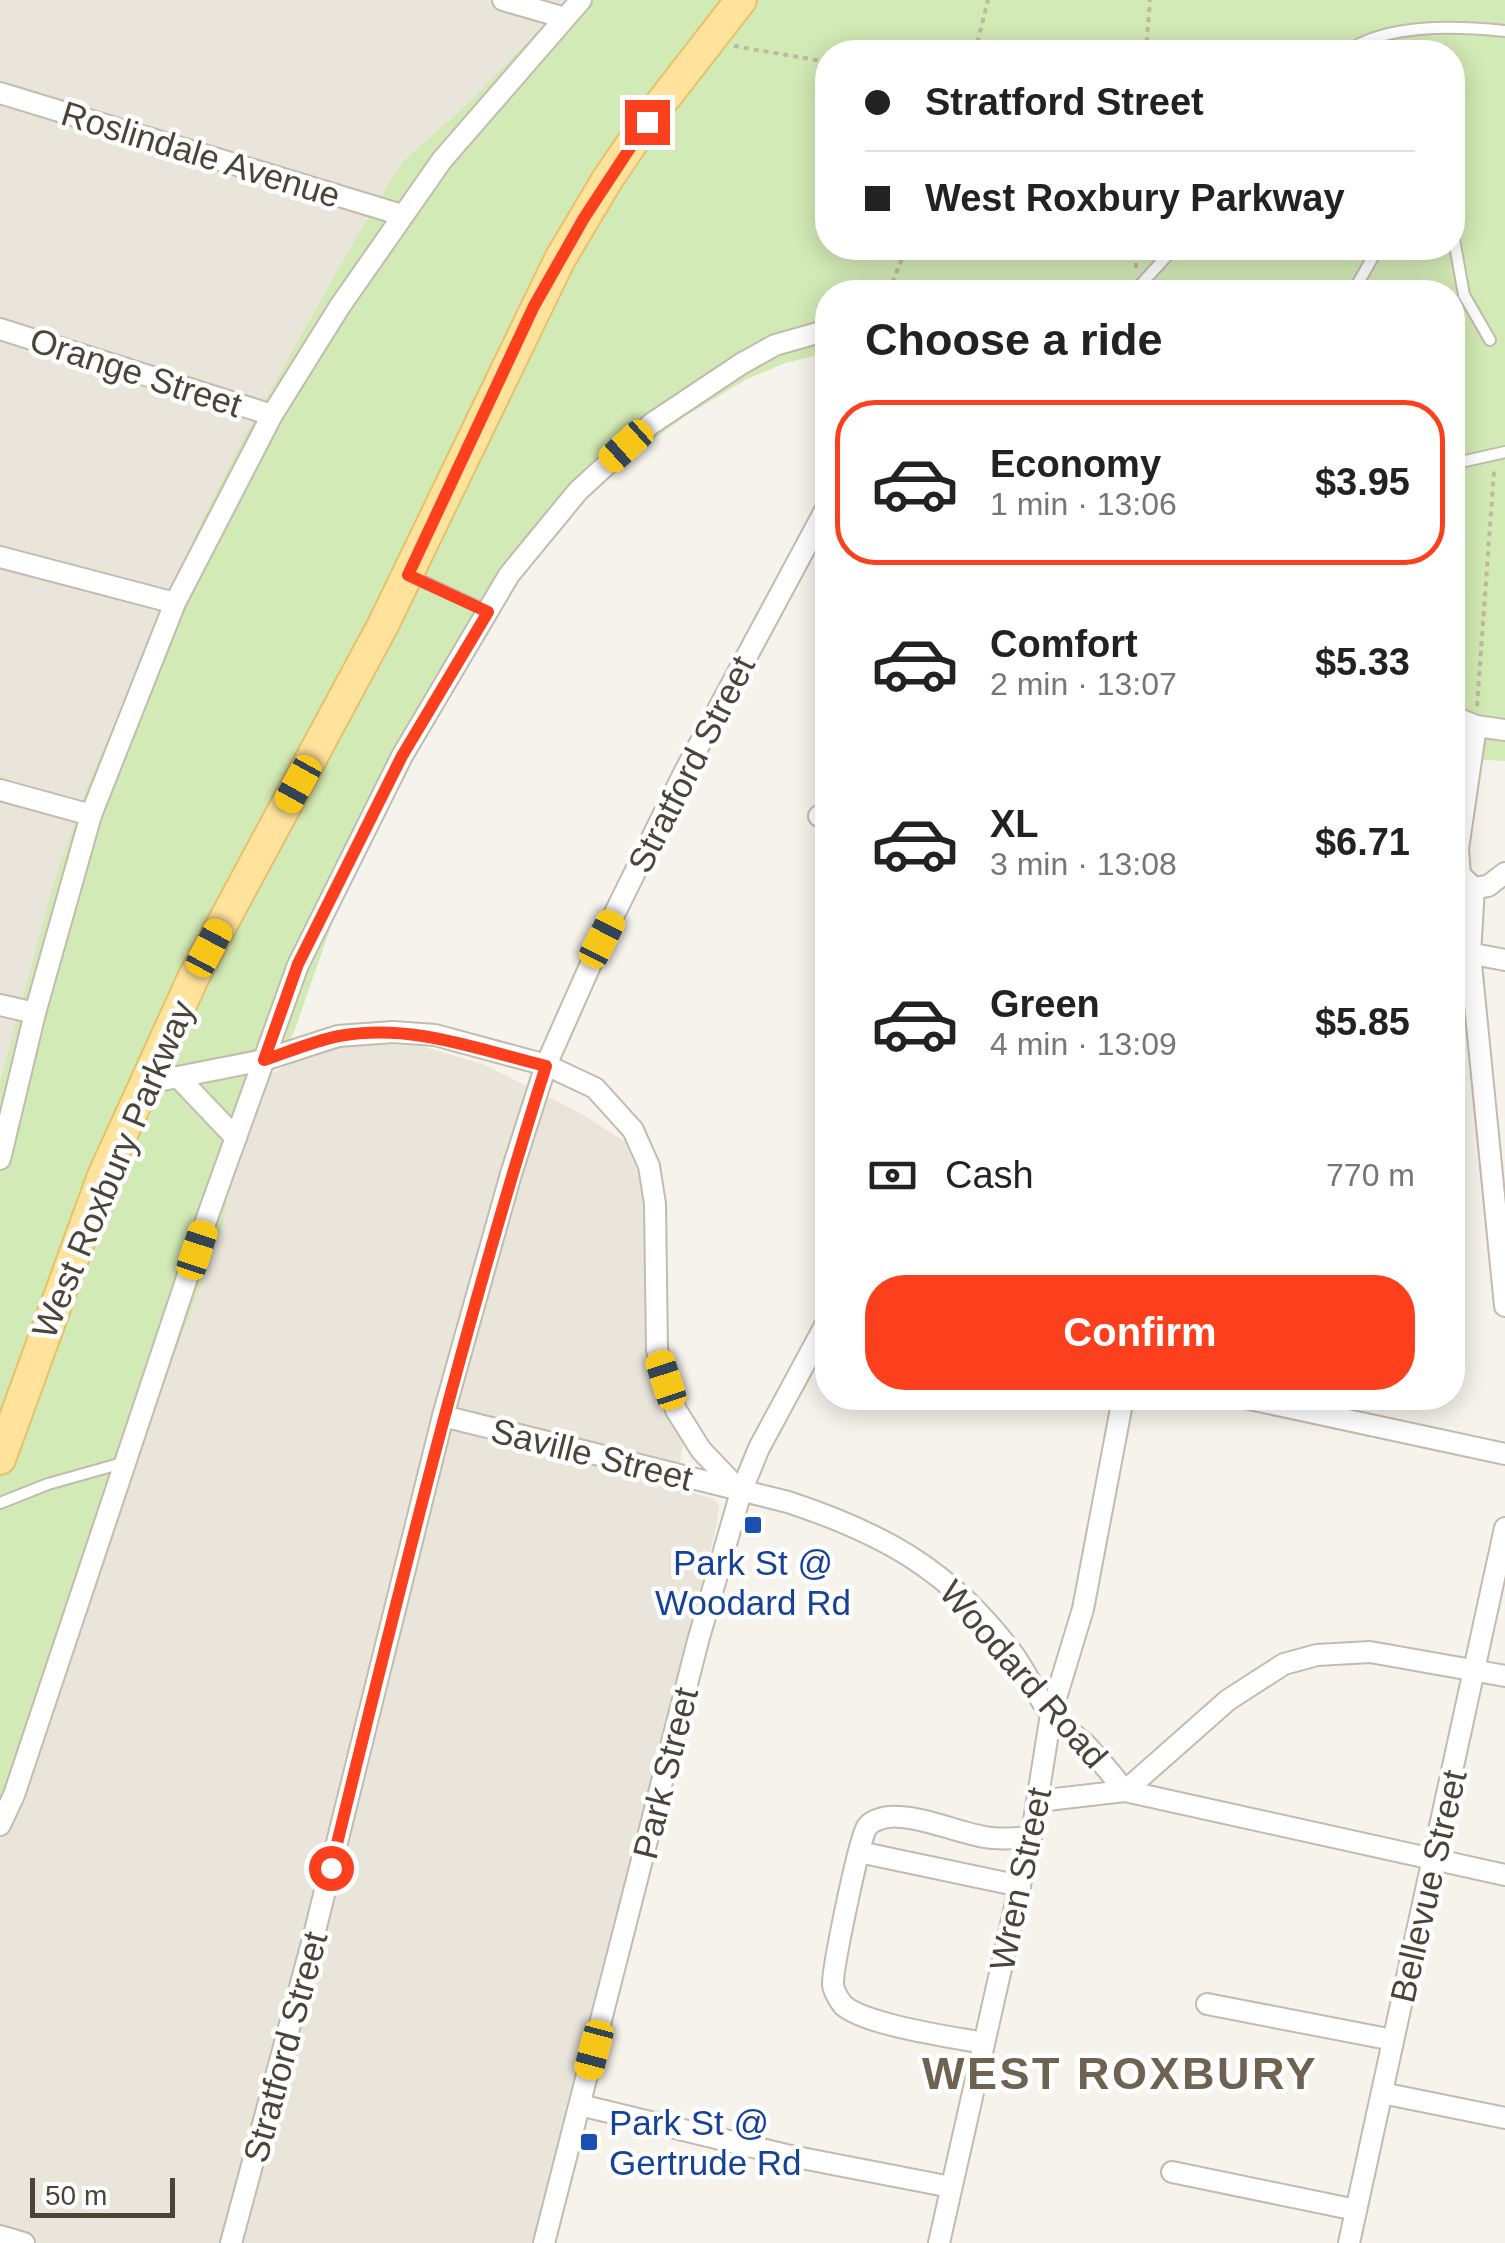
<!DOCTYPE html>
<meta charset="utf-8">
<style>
:root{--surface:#fff;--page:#f6f6f6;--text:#222;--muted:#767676;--line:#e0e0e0;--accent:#fc3f1d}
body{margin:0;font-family:Helvetica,sans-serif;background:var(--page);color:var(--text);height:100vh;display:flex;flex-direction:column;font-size:38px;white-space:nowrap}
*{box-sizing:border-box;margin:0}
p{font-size:32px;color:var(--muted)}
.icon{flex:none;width:55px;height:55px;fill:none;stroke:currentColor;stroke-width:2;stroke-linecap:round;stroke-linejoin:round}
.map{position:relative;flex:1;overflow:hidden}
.panel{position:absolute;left:815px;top:280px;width:650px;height:1130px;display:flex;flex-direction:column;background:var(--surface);border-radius:40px;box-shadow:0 5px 25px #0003}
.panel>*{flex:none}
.hud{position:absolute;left:815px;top:40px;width:650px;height:220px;border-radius:40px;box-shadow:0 5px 25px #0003;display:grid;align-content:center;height:220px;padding:0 50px;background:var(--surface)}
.scale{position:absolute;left:30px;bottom:25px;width:145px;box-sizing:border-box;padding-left:10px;border:5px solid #4b4439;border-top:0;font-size:28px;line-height:35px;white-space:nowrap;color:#4b4439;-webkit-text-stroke:8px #fff;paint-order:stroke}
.end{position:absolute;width:45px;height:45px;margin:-22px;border:12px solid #fc3f1d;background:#fff;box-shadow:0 0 0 5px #fff}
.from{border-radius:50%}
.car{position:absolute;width:30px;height:60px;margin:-30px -15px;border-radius:12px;box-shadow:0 0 8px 2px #0007;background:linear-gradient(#f5c518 24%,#345 0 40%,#f5c518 0 76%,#345 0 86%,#f5c518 0)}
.hud b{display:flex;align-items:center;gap:35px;height:95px;font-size:38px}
.hud b+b{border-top:2px solid var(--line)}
.hud i{width:25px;height:25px;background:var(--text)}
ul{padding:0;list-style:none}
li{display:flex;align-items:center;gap:30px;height:165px;margin:0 20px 15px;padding:0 30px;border:5px solid transparent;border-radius:40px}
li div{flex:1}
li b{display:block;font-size:38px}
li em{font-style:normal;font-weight:700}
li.selected{border-color:var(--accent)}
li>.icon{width:90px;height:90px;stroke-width:1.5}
h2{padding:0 50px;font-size:45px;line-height:120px}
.pay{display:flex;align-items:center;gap:25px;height:110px;padding:0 50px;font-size:38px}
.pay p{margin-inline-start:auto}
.button{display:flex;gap:20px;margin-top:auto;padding:20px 50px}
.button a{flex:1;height:115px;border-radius:40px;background:var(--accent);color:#fff;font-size:40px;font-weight:700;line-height:115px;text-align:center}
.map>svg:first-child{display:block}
.residential{fill:#eae5da}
.green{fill:#d2eab5;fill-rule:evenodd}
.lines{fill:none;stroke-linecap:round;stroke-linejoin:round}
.lane-casing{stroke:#c2bbae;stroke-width:14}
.street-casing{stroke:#c2bbae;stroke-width:24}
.primary-casing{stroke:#e6c16a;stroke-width:34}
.path{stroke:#c4b79f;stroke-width:4;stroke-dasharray:5 5;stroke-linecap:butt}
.lane{stroke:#fff;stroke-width:10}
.street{stroke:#fff;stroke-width:20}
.primary{stroke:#ffe39c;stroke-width:30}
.route{stroke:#fc3f1d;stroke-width:12}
.transit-dot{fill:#1a4fb4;stroke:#fff;stroke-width:4}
.labels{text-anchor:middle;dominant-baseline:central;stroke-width:9;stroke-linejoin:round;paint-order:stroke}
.street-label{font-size:35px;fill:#4b4439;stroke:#fff}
.transit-label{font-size:35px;fill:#164399;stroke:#fff}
.district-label{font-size:45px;font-weight:bold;letter-spacing:2.5px;fill:#6e6250;stroke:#fff}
</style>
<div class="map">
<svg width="1505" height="2243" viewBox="0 0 1505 2243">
<rect width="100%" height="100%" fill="#f6f3ec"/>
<g class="residential">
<polygon points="0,0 568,0 465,106 403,161 243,439 174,581 92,775 0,1087"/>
<polygon points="350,1043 420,1046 483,1064 584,1115 625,1142 642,1183 648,1314 656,1374 683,1444 676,1488 714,1499 719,1505 717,1524 532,2243 0,2243 0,1831 223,1224 239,1129 268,1076 294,1060"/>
</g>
<path class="green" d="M 568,0 L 1505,0 L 1505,761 L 1453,758 L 1452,292 L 828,292 L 827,353 L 785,363 L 747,379 L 684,417 L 657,437 L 601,481 L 565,516 L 478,621 L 341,898 L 294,1032 L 239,1129 L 223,1224 L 0,1831 L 0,1082 L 56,875 L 92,775 L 203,518 L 243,439 L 356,238 L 403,161 L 465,106 ZM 828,52 L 1452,52 L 1452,248 L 828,248 Z"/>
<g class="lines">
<defs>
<g id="lane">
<path d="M 1346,52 C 1388,23 1455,26 1505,31"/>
<polyline points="1452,228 1464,295 1490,340"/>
<polyline points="1134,292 1174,248"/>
<polyline points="1353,292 1378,248"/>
<polyline points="1452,464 1505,452"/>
<polyline points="412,576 487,611"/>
<polyline points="0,1503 48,1484 126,1462"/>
</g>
<g id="street">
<polyline points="503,0 565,18"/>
<polyline points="0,93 402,215"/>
<polyline points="0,329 272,415"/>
<polyline points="0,557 175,603"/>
<polyline points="1452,716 1476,726 1505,730"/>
<polyline points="0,790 91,815"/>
<polyline points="819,816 828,818"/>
<polyline points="1474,888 1470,954 1505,1306"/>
<polyline points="1474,888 1460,875 1458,849 1476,726"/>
<polyline points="1474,888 1488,886 1505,873"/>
<polyline points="1452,950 1505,960"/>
<polyline points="0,1005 35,1013"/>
<polyline points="178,1077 236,1138"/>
<polyline points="142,1084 264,1060 338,1036 393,1032 435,1035 546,1065 595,1088 633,1130 649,1166 655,1204 657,1350 676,1410 701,1450 739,1490"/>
<polyline points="0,1159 35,1013 91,815 175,603 272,415 340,306 442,160 581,0"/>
<polyline points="1245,1398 1505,1454"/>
<path d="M 443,1416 L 788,1502 C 885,1534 951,1571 1013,1654 C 1027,1673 1036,1695 1050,1713 C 1060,1725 1074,1734 1085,1744 C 1099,1758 1112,1775 1125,1791 L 1505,1875"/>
<polyline points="1038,1801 1125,1791 1228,1700 1284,1664 1317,1655 1370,1652 1505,1676"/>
<polyline points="0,1825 14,1795 208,1215 298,965 402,756 509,575 578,491 651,424 741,364 775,345 828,330"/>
<polyline points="859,1852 1020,1886"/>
<polyline points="1207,2004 1393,2040"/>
<path d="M 984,2043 C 952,2037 865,2025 843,2005 C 839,2000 834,1991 833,1985 C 832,1970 859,1839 867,1827 C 870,1823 876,1820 880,1819 C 904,1809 958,1833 985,1837 C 1000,1840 1016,1838 1031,1837"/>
<polyline points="1382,2093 1505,2118"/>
<polyline points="580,2105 786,2155 951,2187"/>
<polyline points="1172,2172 1356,2210"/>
<polyline points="0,2236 24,2243"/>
<polyline points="231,2243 313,1939 443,1416 511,1174 546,1065 602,939 684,773 828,505"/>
<polyline points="544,2243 698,1641 741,1492 759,1448 828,1320"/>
<polyline points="939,2243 1033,1827 1051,1714 1083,1609 1123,1398"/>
<polyline points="1349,2243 1505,1528"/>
</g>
<polyline id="primary" points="0,1459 103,1176 194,976 383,625 560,259 607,180 647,121 741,0"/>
</defs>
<use href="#lane" class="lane-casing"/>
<use href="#street" class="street-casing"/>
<use href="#primary" class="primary-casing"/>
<g class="path">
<polyline points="734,46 828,62"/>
<polyline points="975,52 988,0"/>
<polyline points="1146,52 1150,0"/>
<polyline points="1136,268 1136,248"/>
<polyline points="889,292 906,248"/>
<polyline points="1477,706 1494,471"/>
</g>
<use href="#lane" class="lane"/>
<use href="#street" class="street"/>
<use href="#primary" class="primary"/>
</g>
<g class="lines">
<path class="route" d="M 331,1868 C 397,1599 462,1330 546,1066 C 476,1049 412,1023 339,1036 C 314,1041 288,1052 264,1060 L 298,964 L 402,756 L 488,612 L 408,575 L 534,306 L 584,218 L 647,122"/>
</g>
<g class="transit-dot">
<rect x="743" y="1515" width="20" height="20" rx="5"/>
<rect x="579" y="2132" width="20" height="20" rx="5"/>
</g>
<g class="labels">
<g class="street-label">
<text transform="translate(201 154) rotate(17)">Roslindale Avenue</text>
<text transform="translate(136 372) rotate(18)">Orange Street</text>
<text transform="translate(691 764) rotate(-63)">Stratford Street</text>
<text transform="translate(113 1169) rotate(-67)">West Roxbury Parkway</text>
<text transform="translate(592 1454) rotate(14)">Saville Street</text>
<text transform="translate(1024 1674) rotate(49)">Woodard Road</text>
<text transform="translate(665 1773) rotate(-76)">Park Street</text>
<text transform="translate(1020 1879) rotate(-78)">Wren Street</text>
<text transform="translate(1428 1886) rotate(-77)">Bellevue Street</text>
<text transform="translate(285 2047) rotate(-75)">Stratford Street</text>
</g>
<g class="transit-label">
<text x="753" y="1562">Park St @<tspan x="753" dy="40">Woodard Rd</tspan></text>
<text x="609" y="2122" text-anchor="start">Park St @<tspan x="609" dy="40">Gertrude Rd</tspan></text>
</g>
<g class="district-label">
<text x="1120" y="2073">WEST ROXBURY</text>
</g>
</g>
</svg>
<div class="scale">50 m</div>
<i class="end from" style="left:331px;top:1868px"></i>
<i class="end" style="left:647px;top:122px"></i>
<i class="car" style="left:626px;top:446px;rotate:228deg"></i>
<i class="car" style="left:298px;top:784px;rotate:209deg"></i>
<i class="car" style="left:602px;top:939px;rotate:27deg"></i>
<i class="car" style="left:209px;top:948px;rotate:28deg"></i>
<i class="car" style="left:197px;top:1250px;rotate:18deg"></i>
<i class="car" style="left:666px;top:1380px;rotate:342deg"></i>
<i class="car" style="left:594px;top:2050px;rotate:195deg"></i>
<div class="hud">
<b><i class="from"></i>Stratford Street</b>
<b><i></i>West Roxbury Parkway</b>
</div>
<section class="panel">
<h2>Choose a ride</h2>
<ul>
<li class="selected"><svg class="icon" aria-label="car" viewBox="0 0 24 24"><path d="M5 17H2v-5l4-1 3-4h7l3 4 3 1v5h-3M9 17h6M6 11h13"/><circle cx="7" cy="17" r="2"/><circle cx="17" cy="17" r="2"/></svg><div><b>Economy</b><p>1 min · 13:06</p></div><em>$3.95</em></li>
<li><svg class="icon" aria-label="car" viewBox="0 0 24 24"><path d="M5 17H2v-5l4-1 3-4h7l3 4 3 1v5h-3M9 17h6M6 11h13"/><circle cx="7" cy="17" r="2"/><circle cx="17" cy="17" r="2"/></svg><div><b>Comfort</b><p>2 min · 13:07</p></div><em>$5.33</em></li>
<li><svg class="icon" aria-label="car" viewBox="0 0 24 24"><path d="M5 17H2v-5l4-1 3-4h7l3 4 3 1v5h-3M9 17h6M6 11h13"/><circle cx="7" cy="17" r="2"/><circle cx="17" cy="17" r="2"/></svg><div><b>XL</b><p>3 min · 13:08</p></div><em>$6.71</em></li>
<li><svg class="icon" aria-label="car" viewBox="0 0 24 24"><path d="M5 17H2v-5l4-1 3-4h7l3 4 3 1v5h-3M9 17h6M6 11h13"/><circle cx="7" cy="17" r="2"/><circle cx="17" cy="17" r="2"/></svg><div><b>Green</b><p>4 min · 13:09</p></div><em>$5.85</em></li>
</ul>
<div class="pay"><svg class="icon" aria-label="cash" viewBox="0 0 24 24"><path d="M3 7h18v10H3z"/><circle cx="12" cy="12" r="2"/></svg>Cash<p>770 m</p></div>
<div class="button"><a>Confirm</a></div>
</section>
</div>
